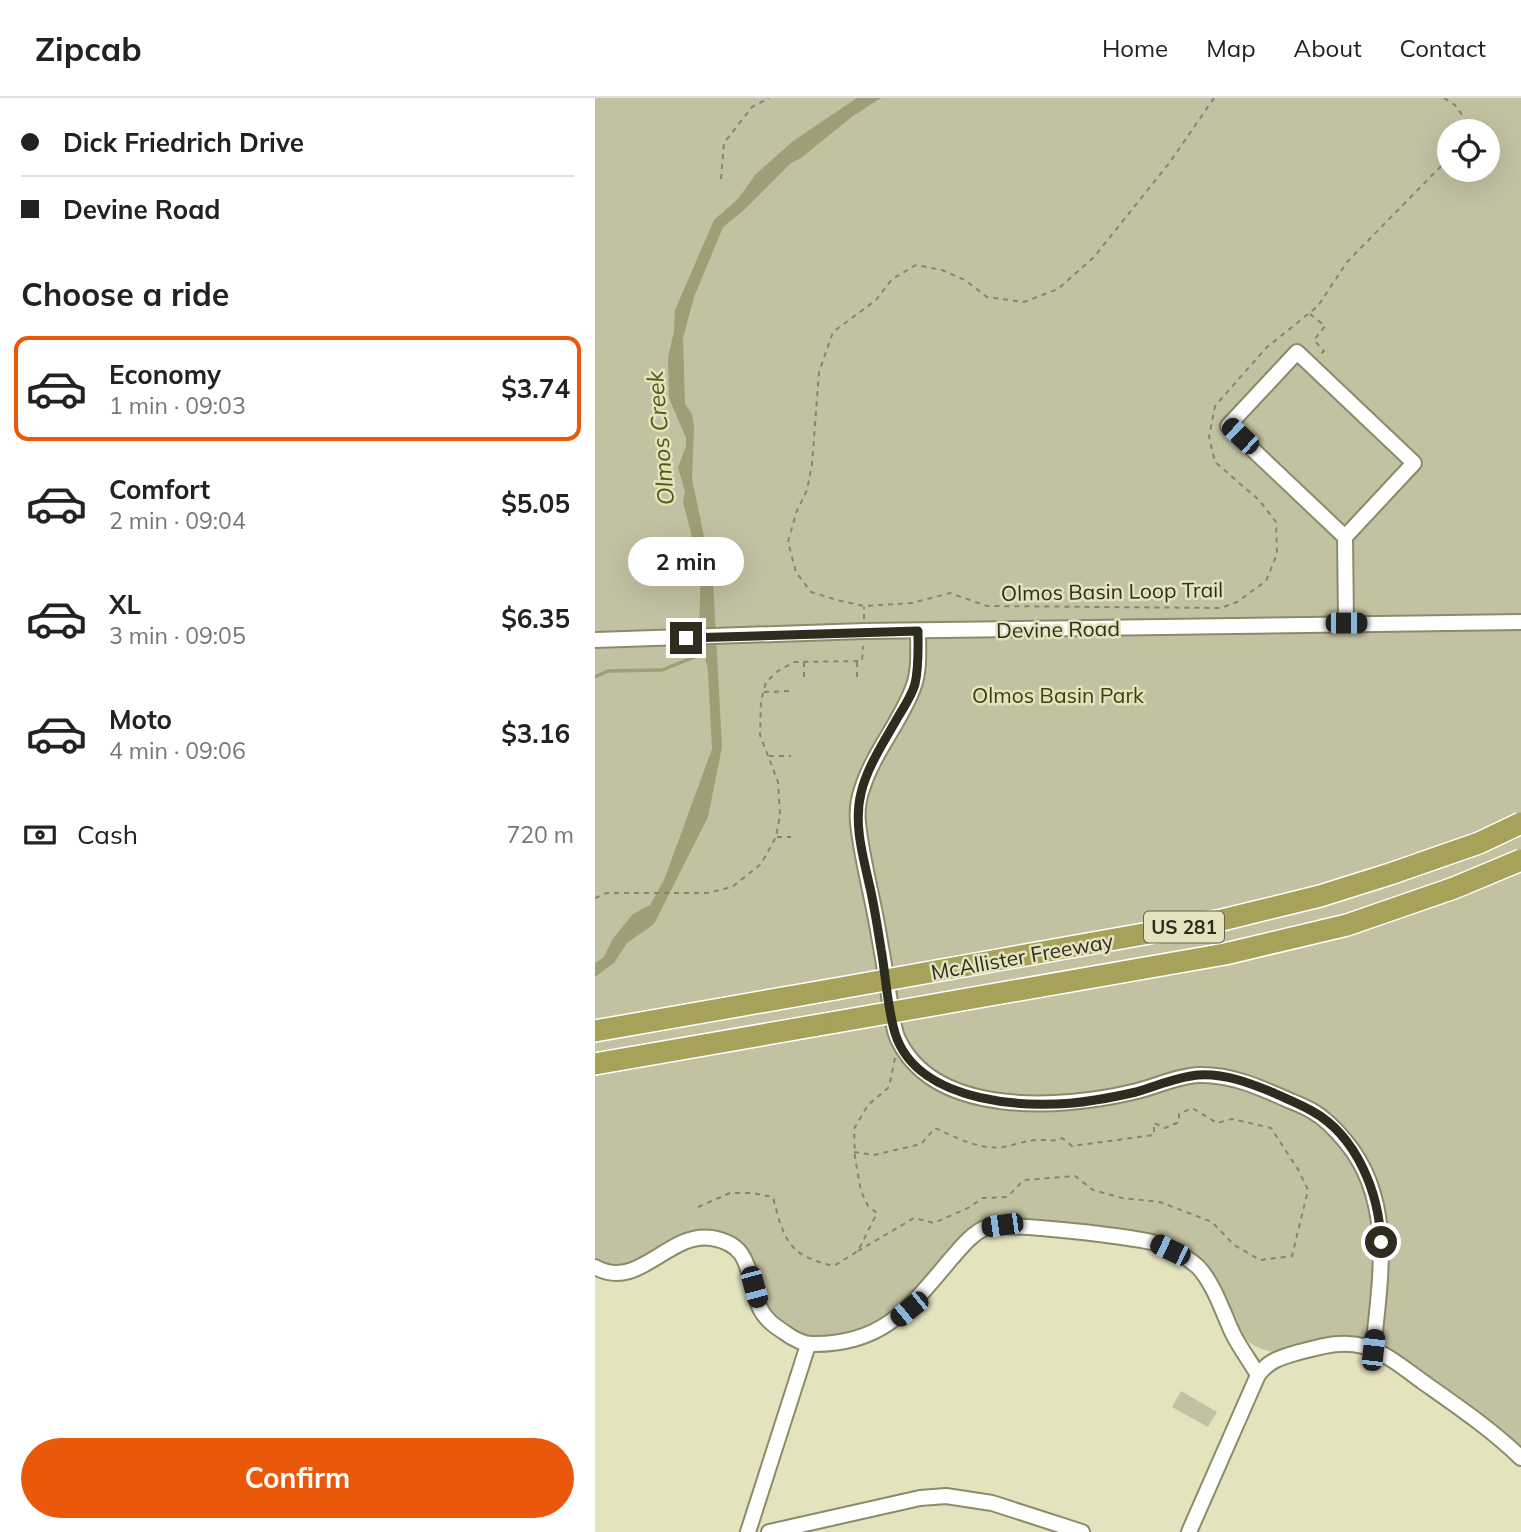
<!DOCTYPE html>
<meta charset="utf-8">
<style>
:root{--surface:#fff;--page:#f2f2f2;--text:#222;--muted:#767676;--line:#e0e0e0;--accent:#ea580c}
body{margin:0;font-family:Mulish,sans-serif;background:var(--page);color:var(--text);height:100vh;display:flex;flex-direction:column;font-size:26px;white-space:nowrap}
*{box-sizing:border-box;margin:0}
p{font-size:23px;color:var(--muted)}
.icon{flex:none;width:38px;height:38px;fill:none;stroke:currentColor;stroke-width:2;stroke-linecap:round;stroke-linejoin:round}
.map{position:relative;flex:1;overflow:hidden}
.details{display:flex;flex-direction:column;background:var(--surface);width:595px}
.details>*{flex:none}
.guide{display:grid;align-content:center;height:154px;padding:0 21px;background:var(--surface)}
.tools{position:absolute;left:842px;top:21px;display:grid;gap:14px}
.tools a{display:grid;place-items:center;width:63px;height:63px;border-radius:50%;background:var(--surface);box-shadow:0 7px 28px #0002;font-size:35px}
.end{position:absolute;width:32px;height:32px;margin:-16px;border:9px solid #2d2c1e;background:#fff;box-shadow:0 0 0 4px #fff}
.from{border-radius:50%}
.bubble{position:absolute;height:49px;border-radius:24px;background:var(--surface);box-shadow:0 7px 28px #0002;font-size:23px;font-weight:700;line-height:49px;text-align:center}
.car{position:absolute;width:21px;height:42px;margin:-21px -10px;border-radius:9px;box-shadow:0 0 5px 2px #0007;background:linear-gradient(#222 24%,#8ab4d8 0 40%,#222 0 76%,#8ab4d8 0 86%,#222 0)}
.guide b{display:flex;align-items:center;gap:24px;height:66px;font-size:26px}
.guide b+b{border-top:2px solid var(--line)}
.guide i{width:18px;height:18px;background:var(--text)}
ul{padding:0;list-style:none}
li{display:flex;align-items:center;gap:21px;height:105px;margin:0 14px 10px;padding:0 7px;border:4px solid transparent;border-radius:14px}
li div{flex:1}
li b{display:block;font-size:26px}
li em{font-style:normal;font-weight:700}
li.active{border-color:var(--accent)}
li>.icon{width:63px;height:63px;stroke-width:1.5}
h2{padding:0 21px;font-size:32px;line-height:84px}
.pay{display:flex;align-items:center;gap:18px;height:77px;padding:0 21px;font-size:26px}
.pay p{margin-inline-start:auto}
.cta{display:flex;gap:14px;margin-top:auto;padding:14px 21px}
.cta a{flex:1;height:80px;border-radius:42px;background:var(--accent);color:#fff;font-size:28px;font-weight:700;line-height:80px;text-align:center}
header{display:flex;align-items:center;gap:42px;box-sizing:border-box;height:98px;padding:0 35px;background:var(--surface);border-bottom:2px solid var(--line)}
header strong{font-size:33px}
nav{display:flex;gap:38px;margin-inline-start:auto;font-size:24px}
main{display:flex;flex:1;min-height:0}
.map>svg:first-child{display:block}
.green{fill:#c2c1a2;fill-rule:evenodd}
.water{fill:#a09e76}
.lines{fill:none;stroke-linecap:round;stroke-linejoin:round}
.stream{stroke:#a09e76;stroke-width:3.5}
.minor-casing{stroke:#8c8b69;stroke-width:18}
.highway-casing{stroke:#fff;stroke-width:24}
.path{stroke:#87866c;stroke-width:2;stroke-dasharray:5 5;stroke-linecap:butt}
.minor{stroke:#fff;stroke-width:14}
.highway{stroke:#a7a259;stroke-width:21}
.highway-bridge-casing{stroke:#fff;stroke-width:24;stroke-linecap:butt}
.highway-bridge{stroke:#a7a259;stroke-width:21}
.route{stroke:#2d2c1e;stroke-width:9}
.labels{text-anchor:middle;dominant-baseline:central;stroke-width:5;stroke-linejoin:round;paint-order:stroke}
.shield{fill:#e4e3be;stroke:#64634e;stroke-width:2}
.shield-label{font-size:19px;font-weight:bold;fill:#2d2c1e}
.street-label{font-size:21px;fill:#2d2c1e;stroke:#e4e3be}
.park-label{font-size:21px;fill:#403d0a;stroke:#e4e3be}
.water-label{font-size:23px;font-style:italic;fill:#595512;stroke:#e4e3be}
</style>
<header>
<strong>Zipcab</strong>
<nav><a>Home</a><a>Map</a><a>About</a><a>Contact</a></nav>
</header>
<main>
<section class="details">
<div class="guide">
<b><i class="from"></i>Dick Friedrich Drive</b>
<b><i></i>Devine Road</b>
</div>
<h2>Choose a ride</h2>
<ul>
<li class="active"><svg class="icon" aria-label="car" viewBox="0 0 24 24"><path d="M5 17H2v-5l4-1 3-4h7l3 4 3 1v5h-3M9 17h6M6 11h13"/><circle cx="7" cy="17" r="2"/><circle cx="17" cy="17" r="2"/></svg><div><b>Economy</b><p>1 min · 09:03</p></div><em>$3.74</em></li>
<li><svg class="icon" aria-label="car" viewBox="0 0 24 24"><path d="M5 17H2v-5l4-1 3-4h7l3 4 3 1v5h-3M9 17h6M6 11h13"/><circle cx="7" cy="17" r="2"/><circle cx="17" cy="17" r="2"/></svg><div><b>Comfort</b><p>2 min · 09:04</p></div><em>$5.05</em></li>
<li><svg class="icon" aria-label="car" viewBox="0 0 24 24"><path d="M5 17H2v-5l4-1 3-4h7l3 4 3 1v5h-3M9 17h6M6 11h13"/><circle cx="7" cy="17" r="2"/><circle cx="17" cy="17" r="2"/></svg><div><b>XL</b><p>3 min · 09:05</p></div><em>$6.35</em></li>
<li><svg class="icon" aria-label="car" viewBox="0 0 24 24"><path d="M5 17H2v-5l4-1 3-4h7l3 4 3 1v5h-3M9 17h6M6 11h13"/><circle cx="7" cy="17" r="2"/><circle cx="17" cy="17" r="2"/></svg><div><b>Moto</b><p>4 min · 09:06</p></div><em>$3.16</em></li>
</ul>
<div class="pay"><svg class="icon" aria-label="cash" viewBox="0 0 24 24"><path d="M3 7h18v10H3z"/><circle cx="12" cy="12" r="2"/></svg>Cash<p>720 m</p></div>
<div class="cta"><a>Confirm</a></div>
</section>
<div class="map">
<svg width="926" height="1434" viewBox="0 0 926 1434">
<rect width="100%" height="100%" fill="#e4e3be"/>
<g class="green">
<path d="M 0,0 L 926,0 L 926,1351 L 880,1312 L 795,1255 L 766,1241 L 680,1254 C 627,1248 638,1187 605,1162 C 575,1139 533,1139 497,1134 C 466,1130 436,1126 406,1122 C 363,1159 275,1255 215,1241 C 203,1239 188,1227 177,1221 C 167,1197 159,1162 140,1142 C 137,1139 131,1137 126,1136 C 77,1118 48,1187 0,1163 ZM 854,33 L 892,33 L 892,72 L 854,72 Z"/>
<polygon points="586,1293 622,1314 613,1329 577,1309"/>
</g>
<polygon class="water" points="262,0 286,0 258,18 206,60 196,65 149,112 128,129 99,199 88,240 90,306 97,316 99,329 97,381 110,443 117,465 127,649 113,719 59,826 32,845 19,865 0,879 0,865 9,859 17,842 38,816 55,807 69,782 117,651 113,573 104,529 106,474 88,404 90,393 83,370 91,348 91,340 74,300 73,260 79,233 80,212 119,122 143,101 160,77 198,43"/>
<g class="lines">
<polyline class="stream" points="0,579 13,573 67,572 112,554"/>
<defs>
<g id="minor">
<polyline points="750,439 633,328 702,254 819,365 750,439 751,525"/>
<path d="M 323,533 C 323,551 325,573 318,590 C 305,625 278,655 267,691 C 263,702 262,714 263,725 C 267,763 278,800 284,838 C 288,860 292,883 295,905 C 297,916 298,928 302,939 C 338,1020 466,1011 538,994 C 561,989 581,978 604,977 C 635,976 664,989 691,1001 C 700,1005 709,1008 717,1013 C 730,1020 742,1033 751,1044 C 800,1103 785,1182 778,1252"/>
<polyline points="0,542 269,533 926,524"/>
<path d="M 0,1169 C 44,1194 73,1133 117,1140 C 158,1147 151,1177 164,1208 C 169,1220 178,1227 189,1234 C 197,1240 208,1246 217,1246 C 287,1247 314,1211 355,1162 C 365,1151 376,1136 390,1130 C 404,1123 545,1139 563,1146 C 576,1151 594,1160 604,1170 C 620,1188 628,1215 638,1236 C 645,1250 655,1263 663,1277"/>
<polyline points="153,1434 213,1247"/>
<polyline points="174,1434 325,1400 351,1398 397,1405 487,1434"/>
<path d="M 594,1434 L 663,1277 C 674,1262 687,1259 704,1254 C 725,1249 746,1242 768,1248 C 790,1254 810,1271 828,1284 C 862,1308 896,1331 926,1360"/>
</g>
<g id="highway">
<polyline points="0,933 240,891"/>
<polyline points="0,966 241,924"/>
</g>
</defs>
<use href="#minor" class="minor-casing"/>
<use href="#highway" class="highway-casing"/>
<g class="path">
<polyline points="619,0 575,64 499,159 463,191 429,204 392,199 370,182 347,172 321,167 297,181 281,202 238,234 224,274 217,366 212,392 201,415 193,444 201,474 216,494 242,502 269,508 317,505 355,495 392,508 626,510 642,504 671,483 682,456 681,424 664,402 620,364 614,339 620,308 671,250 723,208 752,164 854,60"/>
<polyline points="849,0 860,7 872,24 868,33"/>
<polyline points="126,81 129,45 157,9 174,0"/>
<polyline points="715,216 730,228 719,242 729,253 725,257"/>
<polyline points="269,521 269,509"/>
<polyline points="209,564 209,581"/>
<polyline points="262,564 262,580"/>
<polyline points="169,594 196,593"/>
<polyline points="174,658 196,658"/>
<polyline points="182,739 196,739"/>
<polyline points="0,800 12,795 112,795 137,789 166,766 181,739 185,717 183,684 165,637 166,603 171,584 183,573 199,564 267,563 268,548"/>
<path d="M 259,1054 L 279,1057 L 326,1046 L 340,1030 C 362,1040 384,1052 408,1049 C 419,1047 430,1043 441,1042 C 453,1041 455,1045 467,1040 L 477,1048 L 559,1037 L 559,1025 L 570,1030 L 584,1024 L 584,1016 L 597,1010 L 622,1025 L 637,1021 L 676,1030 L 704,1073 L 713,1092 L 697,1158 L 665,1162 L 639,1147 L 617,1124 L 565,1104 L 527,1100 L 498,1092 L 480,1078 L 429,1082 L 412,1099 L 388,1100 L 373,1110 L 339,1125 L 319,1120 L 263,1153"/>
<path d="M 103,1109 L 135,1095 L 157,1095 L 178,1099 C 189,1142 193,1158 239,1168 L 263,1153 L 282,1115 L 273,1108 L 266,1093 L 260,1060 L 259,1031 L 273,1007 L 294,989 L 300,960"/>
</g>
<use href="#minor" class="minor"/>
<use href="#highway" class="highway"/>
<defs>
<g id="highway-bridge">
<polyline points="240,891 627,822 725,798 795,776 884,745 926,725"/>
<polyline points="241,924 630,856 752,827 859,790 926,762"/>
</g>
</defs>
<use href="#highway-bridge" class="highway-bridge-casing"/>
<use href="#highway-bridge" class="highway-bridge"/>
</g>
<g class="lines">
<path class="route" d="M 91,540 L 323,533 C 323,551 324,569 320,586 C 317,597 309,609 303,619 C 290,642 272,669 266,695 C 258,727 269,762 276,794 C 280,813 283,832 286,851 C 291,878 292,909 300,935 C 322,1007 439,1013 500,1002 C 514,1000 528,997 541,994 C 562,988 581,979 603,977 C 629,975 655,985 679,995 C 692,1001 705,1006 717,1013 C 762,1038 784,1095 786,1144"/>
</g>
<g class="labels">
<rect class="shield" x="549" y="813.5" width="80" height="31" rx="5"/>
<g class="shield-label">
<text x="589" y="829">US 281</text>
</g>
<g class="street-label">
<text transform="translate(517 493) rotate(-1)">Olmos Basin Loop Trail</text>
<text transform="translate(463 531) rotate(-1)">Devine Road</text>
<text transform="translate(427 858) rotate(-10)">McAllister Freeway</text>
</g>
<g class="park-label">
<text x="463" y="597">Olmos Basin Park</text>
</g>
<g class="water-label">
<text transform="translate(65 340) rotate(-95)">Olmos Creek</text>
</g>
</g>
</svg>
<div class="tools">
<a><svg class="icon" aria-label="locate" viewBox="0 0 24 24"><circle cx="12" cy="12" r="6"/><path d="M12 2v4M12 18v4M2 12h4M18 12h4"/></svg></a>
</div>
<i class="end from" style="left:786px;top:1144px"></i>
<i class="end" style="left:91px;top:540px"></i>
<div class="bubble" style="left:33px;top:439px;width:116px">2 min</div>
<i class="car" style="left:645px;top:338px;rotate:313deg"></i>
<i class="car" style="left:751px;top:525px;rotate:90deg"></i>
<i class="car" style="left:407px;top:1127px;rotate:262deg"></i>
<i class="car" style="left:575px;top:1152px;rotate:296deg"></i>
<i class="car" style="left:159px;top:1189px;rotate:165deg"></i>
<i class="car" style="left:314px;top:1211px;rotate:231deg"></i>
<i class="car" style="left:778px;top:1252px;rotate:6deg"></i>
</div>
</main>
